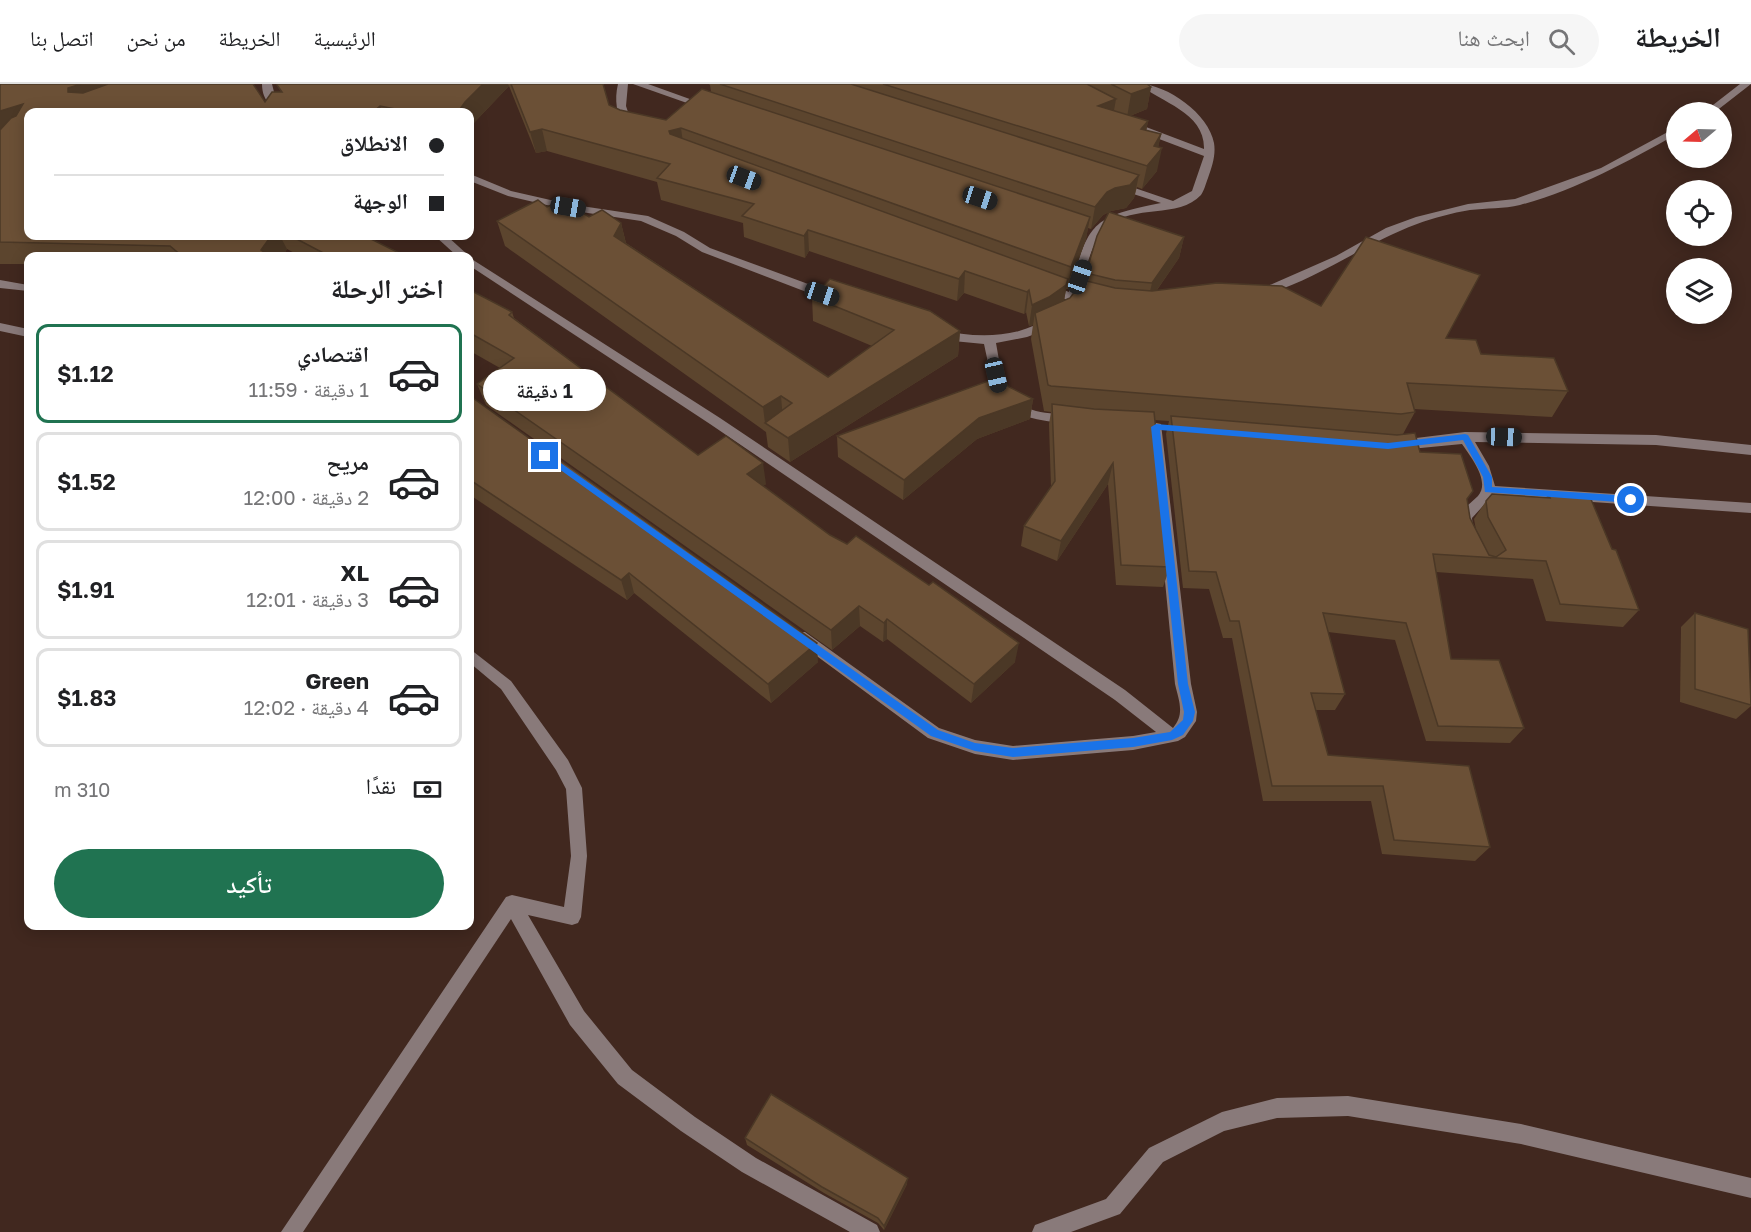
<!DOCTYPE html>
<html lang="ar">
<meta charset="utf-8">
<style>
:root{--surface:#fff;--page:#f6f6f6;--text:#202124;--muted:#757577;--line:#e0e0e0;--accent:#207351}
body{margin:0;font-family:"Golos Text","Noto Naskh Arabic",sans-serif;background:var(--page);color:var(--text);direction:rtl;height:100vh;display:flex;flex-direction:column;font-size:22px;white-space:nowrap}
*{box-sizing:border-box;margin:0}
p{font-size:20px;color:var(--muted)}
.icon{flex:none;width:33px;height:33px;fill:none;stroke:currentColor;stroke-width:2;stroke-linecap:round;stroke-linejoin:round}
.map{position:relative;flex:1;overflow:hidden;direction:ltr}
.drawer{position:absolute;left:24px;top:168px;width:450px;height:678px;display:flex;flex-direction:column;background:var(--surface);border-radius:12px;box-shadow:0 3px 15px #0003;direction:rtl}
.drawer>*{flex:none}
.hud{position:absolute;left:24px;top:24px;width:450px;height:132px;border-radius:12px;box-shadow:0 3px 15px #0003;direction:rtl;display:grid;align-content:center;height:132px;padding:0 30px;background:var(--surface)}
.needle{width:39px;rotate:251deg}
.controls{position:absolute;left:1666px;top:18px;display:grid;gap:12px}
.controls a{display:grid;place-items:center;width:66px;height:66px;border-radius:50%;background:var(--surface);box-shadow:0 3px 15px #0003;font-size:30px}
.end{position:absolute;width:27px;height:27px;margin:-14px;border:8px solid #1a73e8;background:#fff;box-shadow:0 0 0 3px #fff}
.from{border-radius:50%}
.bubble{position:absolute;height:42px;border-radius:21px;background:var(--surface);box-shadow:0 3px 15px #0003;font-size:20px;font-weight:600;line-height:42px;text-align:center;direction:rtl}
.car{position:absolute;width:18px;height:36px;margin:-18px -9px;border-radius:8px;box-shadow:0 0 4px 2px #0007;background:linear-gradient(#222 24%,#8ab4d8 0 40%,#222 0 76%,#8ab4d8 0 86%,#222 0)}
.hud b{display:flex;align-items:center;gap:21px;height:57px;font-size:22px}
.hud b+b{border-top:2px solid var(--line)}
.hud i{width:15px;height:15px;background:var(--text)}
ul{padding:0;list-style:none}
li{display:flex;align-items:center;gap:18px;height:99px;margin:0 12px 9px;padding:0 18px;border:3px solid var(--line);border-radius:12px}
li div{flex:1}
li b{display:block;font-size:22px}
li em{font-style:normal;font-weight:600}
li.current{border-color:var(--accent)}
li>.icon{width:54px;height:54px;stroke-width:1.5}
h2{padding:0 30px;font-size:27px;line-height:72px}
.pay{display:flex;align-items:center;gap:15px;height:66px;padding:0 30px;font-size:22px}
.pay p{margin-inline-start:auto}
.cta{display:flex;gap:12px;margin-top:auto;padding:12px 30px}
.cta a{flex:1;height:69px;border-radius:36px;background:var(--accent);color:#fff;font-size:24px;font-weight:600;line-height:69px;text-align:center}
header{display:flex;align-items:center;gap:36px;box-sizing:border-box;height:84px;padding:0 30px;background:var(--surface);border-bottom:2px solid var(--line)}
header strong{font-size:28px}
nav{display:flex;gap:33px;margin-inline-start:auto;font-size:21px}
.search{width:420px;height:54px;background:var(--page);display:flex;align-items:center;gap:15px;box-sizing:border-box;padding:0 21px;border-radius:33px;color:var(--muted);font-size:22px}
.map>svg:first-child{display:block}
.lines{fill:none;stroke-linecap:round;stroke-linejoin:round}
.minor{fill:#897a7a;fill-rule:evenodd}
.wall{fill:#5c452e}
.shaded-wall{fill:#4b3826}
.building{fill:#6b5036;stroke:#4b3826;stroke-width:1.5}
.route{fill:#1a73e8}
</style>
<header>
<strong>الخريطة</strong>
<div class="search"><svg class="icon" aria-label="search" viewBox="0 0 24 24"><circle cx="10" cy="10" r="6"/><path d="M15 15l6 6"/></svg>ابحث هنا</div>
<nav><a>الرئيسية</a><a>الخريطة</a><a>من نحن</a><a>اتصل بنا</a></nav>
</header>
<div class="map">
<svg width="1751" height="1148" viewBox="0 0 1751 1148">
<rect width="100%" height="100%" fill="#41281f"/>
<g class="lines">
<g class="minor">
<path d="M 262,0 L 272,0 L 276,16 L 290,28 C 273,28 262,17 262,0 Z"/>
<path d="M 618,0 L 628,0 L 626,22 L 633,43 L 632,45 L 624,45 C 617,31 614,16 618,0 Z"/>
<polygon points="633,0 648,0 712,23 704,25"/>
<path d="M 1139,0 C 1167,0 1209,30 1214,59 C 1216,71 1212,83 1208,94 C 1206,99 1204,107 1201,111 C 1179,135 1133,120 1108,142 C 1089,159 1085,191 1079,214 L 1077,217 L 1069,217 L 1042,204 L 1048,200 L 1069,208 C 1089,140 1089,133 1161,119 L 1112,103 L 1112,99 L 1120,99 L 1173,117 L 1192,107 L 1204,72 L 1138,47 L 1138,43 L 1146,43 L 1204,65 C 1205,28 1161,19 1139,0 Z"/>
<polygon points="1740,0 1751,0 1715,28 1704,28"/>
<path d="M 1677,43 L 1677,50 C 1627,78 1576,106 1520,121 C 1504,125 1486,124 1470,126 C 1452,129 1433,134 1417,140 C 1363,160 1316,197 1260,212 L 1254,208 L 1336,172 L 1386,144 L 1416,133 L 1468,120 L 1515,115 L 1601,84 Z"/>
<polygon points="470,90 511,107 568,120 648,132 684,148 710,164 838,211 840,214 838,217 830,217 702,168 676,152 641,137 568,126 508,112 470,97"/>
<polygon points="435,152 447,152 469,172 457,172"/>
<path d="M 470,174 L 720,334 L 1125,606 L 1173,644 C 1185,630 1179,617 1175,600 L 1150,343 L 1156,339 L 1161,340 L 1191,600 L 1197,628 L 1196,637 L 1185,653 L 1178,657 L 1133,666 L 1013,676 L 975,670 L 928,654 L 795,556 L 793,552 L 795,548 L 805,548 L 939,644 L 975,656 L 1013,662 L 1133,652 L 1156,648 L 1115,616 L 710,340 L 470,182 Z"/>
<polygon points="0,196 28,201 28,207 0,204"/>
<path d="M 1050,236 L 1054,237 L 1054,243 L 1027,253 L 996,259 C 1001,286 1004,319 1036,327 C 1048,330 1061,329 1073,333 L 1074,336 L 1073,339 L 1068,340 C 1003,333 997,322 984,260 L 953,257 L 935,252 L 933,249 L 939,245 C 965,252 992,254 1019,247 C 1029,244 1039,239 1050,236 Z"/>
<polygon points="0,239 28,245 28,253 0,247"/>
<path d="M 1465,348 L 1656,351 L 1751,361 L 1751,371 L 1656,361 L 1475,358 L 1489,382 L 1495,402 L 1751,419 L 1751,429 L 1493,411 L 1472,434 L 1473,445 L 1466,450 L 1459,445 L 1458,433 C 1463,424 1471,419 1478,412 C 1491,397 1470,372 1462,360 L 1400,366 L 1394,361 L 1400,356 Z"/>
<polygon points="470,565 511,597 568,676 582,704 587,772 581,833 578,839 572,841 528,831 584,927 632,986 695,1033 756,1074 877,1141 880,1148 850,1148 742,1088 681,1047 618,1000 570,941 511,835 303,1148 281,1148 506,813 512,811 564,823 571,772 566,705 556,686 501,605 470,579"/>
<polygon points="1348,1012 1521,1040 1751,1094 1751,1114 1521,1060 1348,1032 1277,1034 1224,1047 1163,1078 1120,1130 1071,1148 1032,1148 1035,1141 1106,1115 1149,1064 1222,1028 1277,1014"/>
</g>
</g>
<g class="wall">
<polygon points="0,0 265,18 281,8 277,1 278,0 603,0 609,21 620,26 666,36 711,8 710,1 709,0 1150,0 1150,2 1151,3 1147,25 1130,32 1148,37 1146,47 1161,50 1158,63 1157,87 1142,105 1137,103 1134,114 1126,124 1111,127 1103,131 1091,145 1088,144 1086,155 1068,205 1066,205 1064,216 1070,214 1084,196 1086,189 1184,153 1179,174 1157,206 1321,222 1446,254 1568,307 1552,333 1414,325 1415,328 1403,350 1467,415 1470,434 1476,446 1474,435 1486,417 1546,414 1548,410 1612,465 1639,526 1623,543 1546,537 1533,495 1436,488 1451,575 1524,644 1510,659 1426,657 1395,556 1328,548 1345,610 1335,626 1315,626 1328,671 1490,763 1475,777 1382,770 1371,717 1263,717 1232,554 1223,554 1209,505 1183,504 1166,350 1169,337 1154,336 1170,483 1163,503 1116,501 1108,400 1057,477 1021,462 1024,442 1051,404 1049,340 1051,328 1044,327 1031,255 1033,241 1029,242 1026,228 1024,230 964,209 957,217 809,167 805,174 744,153 743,139 661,116 657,98 547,67 536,69 509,2 470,43 470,28 28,28 28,152 365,152 405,172 300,172 287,165 283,172 28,172 28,180 0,180"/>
<polygon points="547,123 589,133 621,139 626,159 828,293 872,262 813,237 812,213 960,247 958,272 790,378 768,363 766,348 505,162 497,137"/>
<polygon points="470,206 512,228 514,234 698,371 766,400 763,402 830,451 1015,578 971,619 887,555 883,558 860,542 832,566 486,321 477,300 500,284 470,267"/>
<polygon points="1009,303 1033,315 1030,335 977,355 903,416 838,373 837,352"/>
<polygon points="470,312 818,578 771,619 634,509 627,516 470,411"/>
<polygon points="1695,529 1751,603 1751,622 1736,635 1680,618 1681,543"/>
<polygon points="745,1054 907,1100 884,1146 878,1139 824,1109 747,1061"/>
</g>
<g class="shaded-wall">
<polygon points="81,0 154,0 81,26 68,8 68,4"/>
<polygon points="483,0 508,0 509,2 470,43 470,28 458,28 465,18"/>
<polygon points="1137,0 1150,0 1150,3 1151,3 1147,25 1127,33 1131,10"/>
<polygon points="1116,15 1112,38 1098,22"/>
<polygon points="23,20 28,30 0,53 0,27"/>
<polygon points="380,22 383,28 373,28"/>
<polygon points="1148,37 1144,60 1141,45"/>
<polygon points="681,44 684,66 672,69 669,47"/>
<polygon points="542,45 547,67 536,69 530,48"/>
<polygon points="1161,50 1157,70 1162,64 1157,87 1142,105 1147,82 1154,62"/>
<polygon points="1139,91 1134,114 1126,124 1111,127 1103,131 1091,145 1095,123 1107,108"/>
<polygon points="1090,133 1086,155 1068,205 1071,183"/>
<polygon points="621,139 627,164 614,152"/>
<polygon points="808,146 809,167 805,174 804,152"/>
<polygon points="271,152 280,152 287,165 283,172 265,172 261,166"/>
<polygon points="1184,153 1179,174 1147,220 1152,199"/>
<polygon points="965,187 964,209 957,217 959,195"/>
<polygon points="1068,195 1064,217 1035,229 1033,241 1029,242 1032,221"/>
<polygon points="1029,206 1026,228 1024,230 1027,208"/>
<polygon points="960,247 958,272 790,378 788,354"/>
<polygon points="781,312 783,336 765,339 763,323"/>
<polygon points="1033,315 1030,335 977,355 903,416 904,396 979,334"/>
<polygon points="763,379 766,400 750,411 747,390"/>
<polygon points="1113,379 1108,400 1057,477 1061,457"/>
<polygon points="629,489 634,509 627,516 621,496"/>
<polygon points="859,522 860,542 832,566 831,546"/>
<polygon points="887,535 887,555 883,558 884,539"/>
<polygon points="817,559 818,578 771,619 768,600"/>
<polygon points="1019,559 1015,578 971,619 974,600"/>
<polygon points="908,1094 907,1100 884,1146 884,1142"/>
</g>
<g class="building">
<polygon points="0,0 81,0 68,4 68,8 83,9 108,0 253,0 265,18 272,8 282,8 277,1 278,0 483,0 465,18 458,28 411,28 380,22 373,28 28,28 28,152 271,152 261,166 270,172 182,172 170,162 0,158 0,46 11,34 16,32 23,20 0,27"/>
<polygon points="511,0 603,0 609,21 620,26 666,36 702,5 1090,133 1071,183 681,44 669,47 670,50 1068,195 1066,201 1049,213 1032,221 1029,206 1027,208 965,187 959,195 808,146 804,152 742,132 754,120 657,94 670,80 542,45 530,48"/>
<polygon points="720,0 851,0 1139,91 1130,101 1115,104 1107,108 1095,123"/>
<polygon points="883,0 1087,0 1116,15 1098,22 1148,37 1141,45 1161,50 1154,62 1162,64 1147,82"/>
<polygon points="1111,0 1147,0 1151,3 1131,10"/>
<polygon points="538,116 547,123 562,116 589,133 602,126 621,139 614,152 828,293 894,246 812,213 830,195 930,227 960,247 788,354 765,339 792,319 781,312 763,323 497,137"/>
<polygon points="1109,128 1184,153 1152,199 1115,196 1086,189 1097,152"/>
<polygon points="291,152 365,152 405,172 329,172"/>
<polygon points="1366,153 1480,191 1446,254 1476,256 1481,270 1554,274 1568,307 1407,299 1415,328 1401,330 1051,302 1048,301 1035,229 1070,214 1083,196 1115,204 1152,207 1217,199 1282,202 1321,222"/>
<polygon points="470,206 512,228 509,231 698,371 726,352 763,379 747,390 830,451 847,460 856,452 929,501 933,498 1019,559 974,600 887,535 884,539 859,522 831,546 477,300 514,274 470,249"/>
<polygon points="999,293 1009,303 1033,315 979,334 904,396 837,352"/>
<polygon points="470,312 817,559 768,600 629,489 621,496 470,396"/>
<polygon points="1052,320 1094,325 1154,328 1170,483 1121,481 1113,379 1061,457 1024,442 1055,397"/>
<polygon points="1171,332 1397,351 1415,349 1420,368 1461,370 1473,407 1467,415 1470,434 1489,471 1496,473 1506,466 1488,433 1486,417 1492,410 1550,414 1548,410 1590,413 1612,465 1616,466 1639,526 1560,520 1546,477 1433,470 1451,575 1499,576 1524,644 1438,642 1406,539 1323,529 1345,610 1311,609 1328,671 1469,682 1490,763 1394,756 1383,702 1272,702 1239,537 1230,537 1216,488 1189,487"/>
<polygon points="1695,529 1748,545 1751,621 1695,605"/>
<polygon points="771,1010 908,1094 884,1142 878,1134 822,1103 745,1054"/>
</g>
<polygon class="route" points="1156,340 1388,359 1465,350 1468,351 1492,393 1492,403 1631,412 1636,416 1631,419 1485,408 1483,393 1463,356 1388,365 1160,346 1188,600 1195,628 1193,637 1183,651 1172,656 1133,663 1013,673 975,667 931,652 541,372 548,370 938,646 975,659 1013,664 1133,654 1170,648 1183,636 1184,628 1178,600 1151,343"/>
</svg>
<div class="controls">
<a><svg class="needle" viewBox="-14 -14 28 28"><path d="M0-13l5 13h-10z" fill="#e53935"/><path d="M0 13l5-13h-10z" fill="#757577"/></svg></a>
<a><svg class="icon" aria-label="locate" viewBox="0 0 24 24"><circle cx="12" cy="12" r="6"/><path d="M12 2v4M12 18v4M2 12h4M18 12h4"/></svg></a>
<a><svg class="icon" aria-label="layers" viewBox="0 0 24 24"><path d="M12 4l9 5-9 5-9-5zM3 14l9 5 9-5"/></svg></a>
</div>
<i class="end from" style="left:1631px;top:416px"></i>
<i class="end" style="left:545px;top:372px"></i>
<div class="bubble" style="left:483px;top:285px;width:123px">1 دقيقة</div>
<i class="car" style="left:744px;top:94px;rotate:110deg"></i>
<i class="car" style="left:980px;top:114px;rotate:108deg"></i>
<i class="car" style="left:568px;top:123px;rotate:99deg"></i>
<i class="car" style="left:1080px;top:193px;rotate:19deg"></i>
<i class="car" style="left:822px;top:210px;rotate:109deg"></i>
<i class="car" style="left:996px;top:291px;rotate:167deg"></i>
<i class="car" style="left:1504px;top:353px;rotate:92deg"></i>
<div class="hud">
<b><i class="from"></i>الانطلاق</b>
<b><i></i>الوجهة</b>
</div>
<section class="drawer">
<h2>اختر الرحلة</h2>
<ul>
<li class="current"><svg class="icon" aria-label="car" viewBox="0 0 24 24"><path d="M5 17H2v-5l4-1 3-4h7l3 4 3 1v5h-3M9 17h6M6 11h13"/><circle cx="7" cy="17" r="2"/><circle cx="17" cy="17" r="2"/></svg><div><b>اقتصادي</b><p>1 دقيقة · 11:59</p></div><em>$1.12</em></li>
<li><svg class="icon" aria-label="car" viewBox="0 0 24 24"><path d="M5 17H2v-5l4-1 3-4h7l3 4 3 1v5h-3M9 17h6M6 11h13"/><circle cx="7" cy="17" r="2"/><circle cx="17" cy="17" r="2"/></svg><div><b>مريح</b><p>2 دقيقة · 12:00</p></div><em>$1.52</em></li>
<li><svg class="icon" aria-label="car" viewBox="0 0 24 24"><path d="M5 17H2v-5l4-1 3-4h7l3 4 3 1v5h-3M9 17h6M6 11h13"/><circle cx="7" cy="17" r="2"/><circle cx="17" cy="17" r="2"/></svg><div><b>XL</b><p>3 دقيقة · 12:01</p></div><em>$1.91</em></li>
<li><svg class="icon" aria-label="car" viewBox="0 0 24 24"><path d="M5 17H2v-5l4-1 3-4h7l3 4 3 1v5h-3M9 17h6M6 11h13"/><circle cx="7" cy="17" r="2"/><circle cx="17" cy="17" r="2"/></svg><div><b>Green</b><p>4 دقيقة · 12:02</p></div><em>$1.83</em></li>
</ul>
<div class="pay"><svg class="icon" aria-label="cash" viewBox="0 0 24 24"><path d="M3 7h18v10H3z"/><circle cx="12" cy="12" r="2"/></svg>نقدًا<p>310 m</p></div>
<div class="cta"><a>تأكيد</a></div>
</section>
</div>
